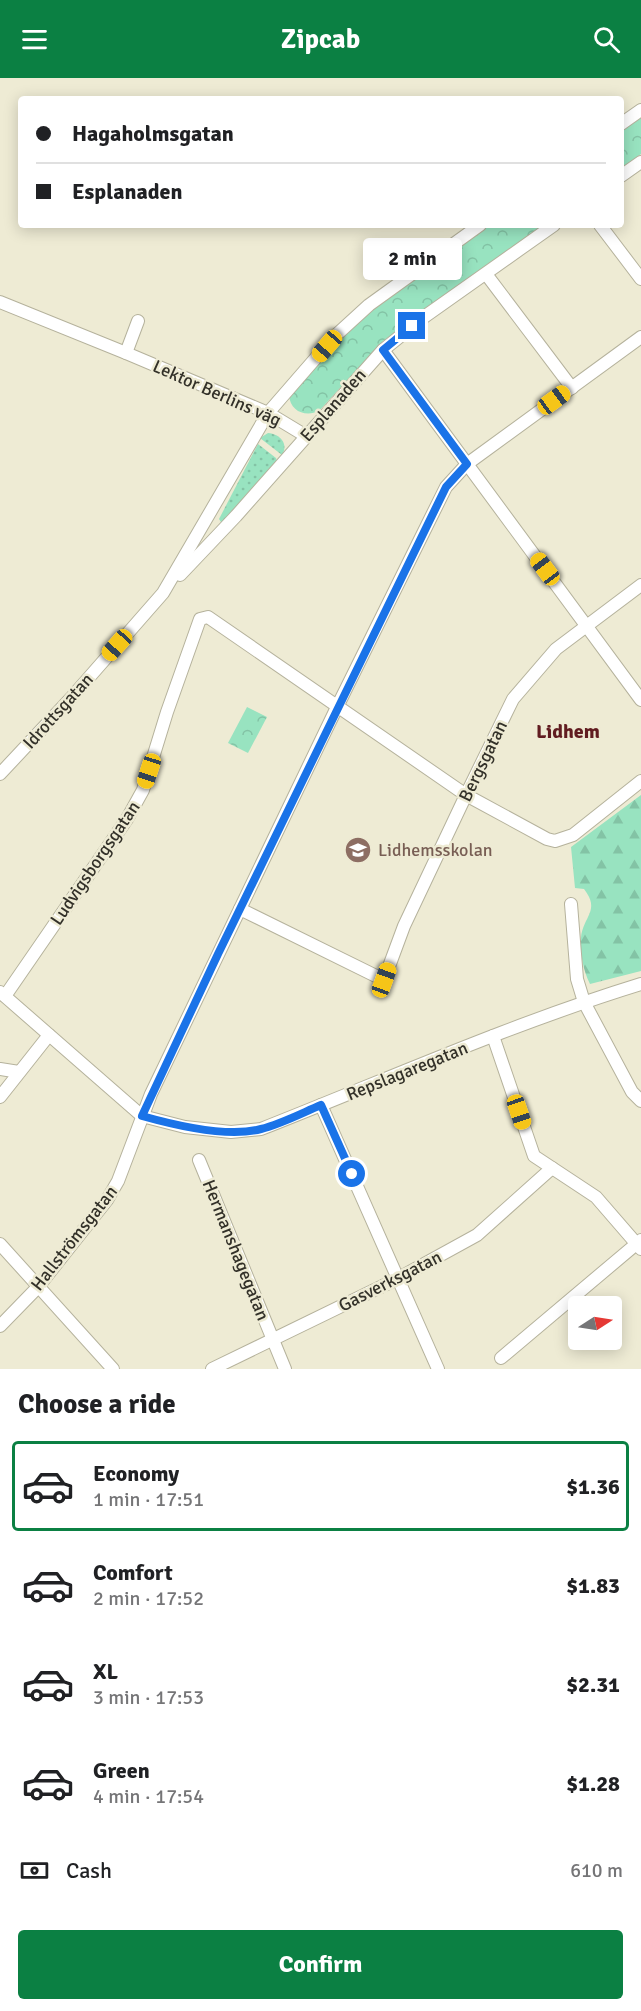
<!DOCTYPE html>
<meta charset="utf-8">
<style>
:root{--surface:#fff;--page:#f2f2f2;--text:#202124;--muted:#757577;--line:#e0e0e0;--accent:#0b8043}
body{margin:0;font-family:Signika,sans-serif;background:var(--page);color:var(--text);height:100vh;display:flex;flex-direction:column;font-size:22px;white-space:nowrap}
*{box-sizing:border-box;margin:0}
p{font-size:20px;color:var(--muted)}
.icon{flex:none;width:33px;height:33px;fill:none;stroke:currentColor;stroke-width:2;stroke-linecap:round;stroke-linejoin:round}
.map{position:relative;height:1291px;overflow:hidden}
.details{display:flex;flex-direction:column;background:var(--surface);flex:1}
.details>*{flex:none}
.top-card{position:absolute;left:18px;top:18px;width:606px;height:132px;border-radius:6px;box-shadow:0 3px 15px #0003;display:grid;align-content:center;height:132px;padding:0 18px;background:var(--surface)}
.needle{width:39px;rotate:78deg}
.tools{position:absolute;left:568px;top:1218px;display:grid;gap:12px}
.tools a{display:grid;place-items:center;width:54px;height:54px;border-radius:6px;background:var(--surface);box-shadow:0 3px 15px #0003;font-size:30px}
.end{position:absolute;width:27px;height:27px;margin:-14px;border:8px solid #1a73e8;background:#fff;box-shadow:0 0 0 3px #fff}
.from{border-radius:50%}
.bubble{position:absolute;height:42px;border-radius:6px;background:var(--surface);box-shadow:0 3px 15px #0003;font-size:20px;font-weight:800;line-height:42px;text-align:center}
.car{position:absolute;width:18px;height:36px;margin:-18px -9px;border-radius:8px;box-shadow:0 0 4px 2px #0007;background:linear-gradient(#f5c518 24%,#345 0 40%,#f5c518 0 76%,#345 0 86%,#f5c518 0)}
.top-card b{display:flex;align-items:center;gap:21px;height:57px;font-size:22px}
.top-card b+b{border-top:2px solid var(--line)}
.top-card i{width:15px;height:15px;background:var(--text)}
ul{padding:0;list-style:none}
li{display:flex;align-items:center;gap:18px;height:90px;margin:0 12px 9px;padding:0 6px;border:3px solid transparent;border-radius:6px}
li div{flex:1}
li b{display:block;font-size:22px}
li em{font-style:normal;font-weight:800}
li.selected{border-color:var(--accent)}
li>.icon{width:54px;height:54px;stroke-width:1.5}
h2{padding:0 18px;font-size:27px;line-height:72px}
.pay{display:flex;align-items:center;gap:15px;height:66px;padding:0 18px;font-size:22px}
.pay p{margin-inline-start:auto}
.primary-button{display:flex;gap:12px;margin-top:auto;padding:12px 18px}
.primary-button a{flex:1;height:69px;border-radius:6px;background:var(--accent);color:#fff;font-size:24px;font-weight:800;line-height:69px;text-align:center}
header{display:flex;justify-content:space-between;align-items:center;height:78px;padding:0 18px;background:var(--accent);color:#fff;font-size:27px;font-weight:800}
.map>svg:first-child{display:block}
.grass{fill:url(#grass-dots)}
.forest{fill:url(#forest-firs)}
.park{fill:url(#park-crowns)}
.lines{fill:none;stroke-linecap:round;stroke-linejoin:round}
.minor-casing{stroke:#b5b29c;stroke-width:14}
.minor{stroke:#fff;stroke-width:12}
.route{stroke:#1a73e8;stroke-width:8}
.labels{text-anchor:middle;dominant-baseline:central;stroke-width:5;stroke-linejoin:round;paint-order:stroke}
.street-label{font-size:18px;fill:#333129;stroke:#eeebd4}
.education-label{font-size:18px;fill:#785e54;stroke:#eeebd4;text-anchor:start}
.neighbourhood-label{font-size:20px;font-weight:bold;fill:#611c20;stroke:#eeebd4}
</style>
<header><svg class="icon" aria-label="menu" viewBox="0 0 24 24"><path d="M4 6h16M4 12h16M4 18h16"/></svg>Zipcab<svg class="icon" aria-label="search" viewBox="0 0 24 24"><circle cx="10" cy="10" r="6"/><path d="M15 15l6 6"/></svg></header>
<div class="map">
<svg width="641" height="1291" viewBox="0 0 641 1291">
<defs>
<pattern id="grass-dots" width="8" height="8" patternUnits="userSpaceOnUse" patternTransform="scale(1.5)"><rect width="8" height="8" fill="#98e3c0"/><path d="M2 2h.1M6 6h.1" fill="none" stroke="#83c3a5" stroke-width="1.8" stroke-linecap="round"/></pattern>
<pattern id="forest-firs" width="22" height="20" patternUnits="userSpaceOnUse" patternTransform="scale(1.5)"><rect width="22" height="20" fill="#98e3c0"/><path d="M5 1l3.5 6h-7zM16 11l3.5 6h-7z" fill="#83c3a5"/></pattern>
<pattern id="park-crowns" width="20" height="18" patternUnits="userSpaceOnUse" patternTransform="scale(1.5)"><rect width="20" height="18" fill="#98e3c0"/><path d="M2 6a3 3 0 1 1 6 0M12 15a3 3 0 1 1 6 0" fill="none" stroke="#83c3a5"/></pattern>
</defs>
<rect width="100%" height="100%" fill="#eeebd4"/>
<g class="grass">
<path d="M 268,355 C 280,356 289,366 282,377 L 260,360 Z"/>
<polygon points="258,366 276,380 277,383 223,444 221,444 219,441"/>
</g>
<path class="forest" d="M 641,717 L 641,893 L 590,906 C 583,892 580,876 581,860 C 583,838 601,833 584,811 L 575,810 L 571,769 Z"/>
<g class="park">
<polygon points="641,38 641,76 621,91 621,53"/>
<path d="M 488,147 L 543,147 L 383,263 L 319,333 C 306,339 290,334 289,317 L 342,257 L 367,235 Z"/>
<polygon points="247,629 267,639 248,675 228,665"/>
</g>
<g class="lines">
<defs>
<g id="minor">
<polyline points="621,46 641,32"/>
<polyline points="621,98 641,84"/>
<polyline points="600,147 641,201"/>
<polyline points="486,196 572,310"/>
<polyline points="0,224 126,275 268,335 306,358"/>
<polyline points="383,272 641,622"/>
<polyline points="126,275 138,243"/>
<polyline points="180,497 236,438 383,272 424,239 554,147"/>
<polyline points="0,696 71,620 163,515 268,335 334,259 369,227 480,147"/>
<polyline points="571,826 577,901 584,924 632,1014 641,1023"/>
<polyline points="240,831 384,902 404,848 466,717 513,621 556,571 641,507"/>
<path d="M 0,914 L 142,1038 L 185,1049 L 231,1054 L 261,1051 C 388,1001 511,946 641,906"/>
<polyline points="5,918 127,741 143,712 167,634 200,541 208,539 466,717 547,761 555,763 573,757 641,703"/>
<polyline points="493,958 534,1078 596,1119 641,1171"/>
<polyline points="0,991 19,994"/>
<polyline points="0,1019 49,957"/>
<polyline points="321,1027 438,1291"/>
<polyline points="199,1082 285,1291"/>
<polyline points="0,1166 113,1291"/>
<polyline points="0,1248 38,1209 107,1122 118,1103 151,1016 338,627 446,409 467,386 641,259"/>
<polyline points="501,1280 641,1162"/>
<polyline points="212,1291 397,1201 477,1157 552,1090"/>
</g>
</defs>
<use href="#minor" class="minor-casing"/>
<use href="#minor" class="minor"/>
</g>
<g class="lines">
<path class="route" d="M 352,1096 L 321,1027 C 302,1035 281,1046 261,1051 C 228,1060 174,1047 142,1038 L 218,876 L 446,409 L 467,386 L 383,272 L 412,248"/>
</g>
<defs>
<symbol id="school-disc" viewBox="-11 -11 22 22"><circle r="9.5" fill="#8d6e63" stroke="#eeebd4"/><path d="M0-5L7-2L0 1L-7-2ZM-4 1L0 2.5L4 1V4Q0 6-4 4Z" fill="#fff"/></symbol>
</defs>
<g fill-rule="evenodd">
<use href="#school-disc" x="343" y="757" width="30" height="30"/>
</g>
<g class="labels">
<g class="street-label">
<text transform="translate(217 315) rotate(24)">Lektor Berlins väg</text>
<text transform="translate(333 327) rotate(-49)">Esplanaden</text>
<text transform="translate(58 633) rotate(-48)">Idrottsgatan</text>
<text transform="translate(483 683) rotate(-64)">Bergsgatan</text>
<text transform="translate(95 785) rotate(-56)">Ludvigsborgsgatan</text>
<text transform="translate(407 993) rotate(-22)">Repslagaregatan</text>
<text transform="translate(74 1160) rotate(-52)">Hallströmsgatan</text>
<text transform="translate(236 1172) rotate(68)">Hermanshagegatan</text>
<text transform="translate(390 1203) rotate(-27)">Gasverksgatan</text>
</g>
<g class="education-label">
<text x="378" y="772">Lidhemsskolan</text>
</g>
<g class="neighbourhood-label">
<text x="568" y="653">Lidhem</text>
</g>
</g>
</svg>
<div class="tools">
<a><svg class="needle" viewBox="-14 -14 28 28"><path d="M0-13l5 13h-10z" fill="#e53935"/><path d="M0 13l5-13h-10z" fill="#757577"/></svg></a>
</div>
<i class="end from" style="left:352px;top:1096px"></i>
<i class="end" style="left:412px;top:248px"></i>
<div class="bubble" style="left:363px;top:160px;width:99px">2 min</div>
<i class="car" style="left:327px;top:268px;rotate:221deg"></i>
<i class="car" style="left:554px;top:322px;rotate:54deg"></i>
<i class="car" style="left:545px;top:491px;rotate:323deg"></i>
<i class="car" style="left:117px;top:567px;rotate:222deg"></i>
<i class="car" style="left:149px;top:693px;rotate:198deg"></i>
<i class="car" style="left:384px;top:902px;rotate:20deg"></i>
<i class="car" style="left:519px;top:1034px;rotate:161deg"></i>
<div class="top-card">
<b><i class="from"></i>Hagaholmsgatan</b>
<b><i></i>Esplanaden</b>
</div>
</div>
<section class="details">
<h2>Choose a ride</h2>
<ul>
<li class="selected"><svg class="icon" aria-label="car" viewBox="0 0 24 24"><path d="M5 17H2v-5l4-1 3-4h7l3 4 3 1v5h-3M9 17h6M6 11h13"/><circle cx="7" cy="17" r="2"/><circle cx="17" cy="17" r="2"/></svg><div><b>Economy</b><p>1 min · 17:51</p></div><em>$1.36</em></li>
<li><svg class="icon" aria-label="car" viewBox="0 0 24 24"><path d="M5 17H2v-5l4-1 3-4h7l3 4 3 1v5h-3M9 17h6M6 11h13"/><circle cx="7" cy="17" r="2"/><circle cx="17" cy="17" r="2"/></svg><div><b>Comfort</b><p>2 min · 17:52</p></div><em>$1.83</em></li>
<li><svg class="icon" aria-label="car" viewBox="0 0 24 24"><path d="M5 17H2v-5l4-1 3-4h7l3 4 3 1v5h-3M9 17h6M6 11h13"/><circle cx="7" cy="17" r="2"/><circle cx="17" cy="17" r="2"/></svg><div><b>XL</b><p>3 min · 17:53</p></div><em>$2.31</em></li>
<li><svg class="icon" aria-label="car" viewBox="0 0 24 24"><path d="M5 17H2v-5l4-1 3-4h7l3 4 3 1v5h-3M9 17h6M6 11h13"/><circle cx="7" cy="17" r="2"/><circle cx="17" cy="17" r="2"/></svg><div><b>Green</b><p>4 min · 17:54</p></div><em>$1.28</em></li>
</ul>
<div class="pay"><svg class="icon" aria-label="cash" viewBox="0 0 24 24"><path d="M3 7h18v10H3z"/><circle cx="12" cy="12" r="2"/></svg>Cash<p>610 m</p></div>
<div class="primary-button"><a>Confirm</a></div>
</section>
